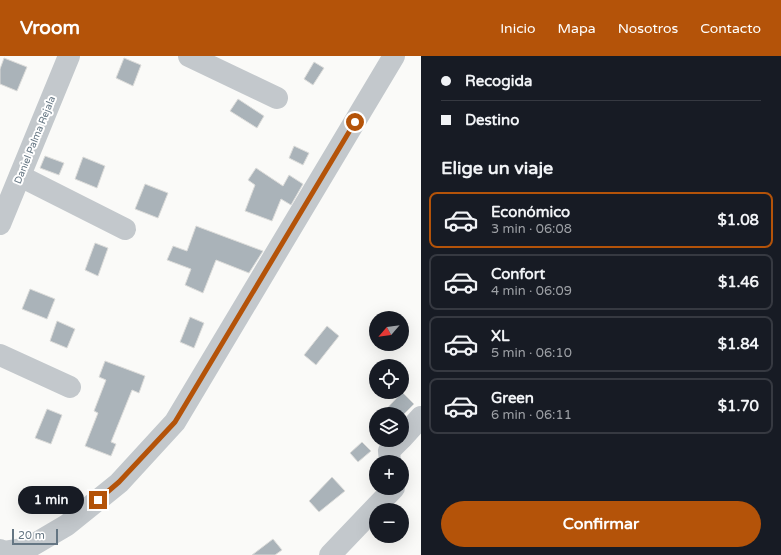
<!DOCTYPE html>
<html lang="es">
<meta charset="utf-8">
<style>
:root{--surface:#171b24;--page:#242831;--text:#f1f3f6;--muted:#9ea1a6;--line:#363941;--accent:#b45309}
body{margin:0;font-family:"Varela Round",sans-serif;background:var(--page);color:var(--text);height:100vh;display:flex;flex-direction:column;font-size:15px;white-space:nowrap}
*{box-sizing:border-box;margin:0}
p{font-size:13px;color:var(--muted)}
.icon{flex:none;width:22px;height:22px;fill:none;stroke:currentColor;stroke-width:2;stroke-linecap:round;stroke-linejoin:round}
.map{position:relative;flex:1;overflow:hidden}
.sheet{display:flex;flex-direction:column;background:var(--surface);width:360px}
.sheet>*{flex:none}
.guide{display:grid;align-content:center;height:88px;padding:0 20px;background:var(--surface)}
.needle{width:26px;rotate:242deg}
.fabs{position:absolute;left:369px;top:255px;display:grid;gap:8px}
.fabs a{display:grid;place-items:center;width:40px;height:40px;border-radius:50%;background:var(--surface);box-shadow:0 4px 16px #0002;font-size:20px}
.scale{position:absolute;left:12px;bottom:10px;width:46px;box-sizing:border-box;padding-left:4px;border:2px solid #657683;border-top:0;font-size:11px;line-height:14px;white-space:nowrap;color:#657683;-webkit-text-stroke:3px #fff;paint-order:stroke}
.end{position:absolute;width:18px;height:18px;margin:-9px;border:5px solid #b45309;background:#fff;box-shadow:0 0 0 2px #fff}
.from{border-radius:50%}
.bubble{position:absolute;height:28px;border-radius:14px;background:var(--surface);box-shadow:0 4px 16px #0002;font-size:13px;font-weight:700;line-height:28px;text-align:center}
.guide b{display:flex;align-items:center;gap:14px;height:38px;font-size:15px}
.guide b+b{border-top:1px solid var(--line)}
.guide i{width:10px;height:10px;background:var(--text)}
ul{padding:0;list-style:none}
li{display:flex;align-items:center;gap:12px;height:56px;margin:0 8px 6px;padding:0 12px;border:2px solid var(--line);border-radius:8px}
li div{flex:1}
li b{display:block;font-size:15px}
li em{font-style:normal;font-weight:700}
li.active{border-color:var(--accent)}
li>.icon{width:36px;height:36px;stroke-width:1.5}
h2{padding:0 20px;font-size:18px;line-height:48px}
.button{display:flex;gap:8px;margin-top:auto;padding:8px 20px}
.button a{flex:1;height:46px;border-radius:24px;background:var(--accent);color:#fff;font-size:16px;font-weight:700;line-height:46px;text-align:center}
header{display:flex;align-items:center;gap:24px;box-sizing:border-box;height:56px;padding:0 20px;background:var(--accent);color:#fff}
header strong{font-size:19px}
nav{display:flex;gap:22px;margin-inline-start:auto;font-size:14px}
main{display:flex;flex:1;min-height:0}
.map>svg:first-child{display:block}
.building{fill:#aab3b9;stroke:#dcdcda}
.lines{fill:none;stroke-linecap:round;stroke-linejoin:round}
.minor{stroke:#c3c8cc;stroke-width:22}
.route{stroke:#b45309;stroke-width:5}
.labels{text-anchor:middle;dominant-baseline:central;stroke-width:4;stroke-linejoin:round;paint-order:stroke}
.street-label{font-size:10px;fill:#657683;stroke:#fff}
</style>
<header>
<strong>Vroom</strong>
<nav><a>Inicio</a><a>Mapa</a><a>Nosotros</a><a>Contacto</a></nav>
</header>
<main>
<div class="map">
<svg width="421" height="499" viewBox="0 0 421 499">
<rect width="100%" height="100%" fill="#fafaf8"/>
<g class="building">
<polygon points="4,2 27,11 17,35 0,28 0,13"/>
<polygon points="124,2 141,9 133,30 116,22"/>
<polygon points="314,6 324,12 313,29 304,23"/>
<polygon points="238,43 264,60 257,72 230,55"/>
<polygon points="294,90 309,97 303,109 289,102"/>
<polygon points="45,100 64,107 59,119 40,112"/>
<polygon points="83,101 105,110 97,132 75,123"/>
<polygon points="256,112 283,130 289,119 303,128 291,149 281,143 272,165 245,155 255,129 248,124"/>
<polygon points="145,128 168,137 158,162 135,153"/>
<polygon points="196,170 263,195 249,217 216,204 203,237 185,229 191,213 167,204 173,190 187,195"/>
<polygon points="95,187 108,192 98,220 85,214"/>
<polygon points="30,233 55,243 47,263 22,253"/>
<polygon points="190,261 204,267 194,292 180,286"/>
<polygon points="57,265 75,273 67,292 50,285"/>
<polygon points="327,270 339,280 316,309 304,299"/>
<polygon points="105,305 145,320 139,337 132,334 111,386 116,388 111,400 85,390 98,357 94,355 106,324 99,321"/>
<polygon points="402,336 414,348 404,358 382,358"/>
<polygon points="47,353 62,359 51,388 35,382"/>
<polygon points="362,386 371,395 358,406 350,397"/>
<polygon points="332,421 345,435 319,456 309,445"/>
<polygon points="273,483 282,494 275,499 252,499"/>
</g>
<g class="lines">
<g class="minor">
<polyline points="189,0 277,42"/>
<polyline points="20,120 125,173"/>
<polyline points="0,168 69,0"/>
<polyline points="0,299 70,331"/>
<polyline points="402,382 421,361"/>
<polyline points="390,406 389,395 400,384"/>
<polyline points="0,494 3,496 28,492 67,469 119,427 175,366 394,0"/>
<polyline points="330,499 394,432"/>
</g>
</g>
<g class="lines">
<polyline class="route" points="98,444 119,426 175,366 355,66"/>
</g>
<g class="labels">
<g class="street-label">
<text transform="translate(35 84) rotate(-68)">Daniel Palma Rejala</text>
</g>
</g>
</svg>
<div class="fabs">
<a><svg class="needle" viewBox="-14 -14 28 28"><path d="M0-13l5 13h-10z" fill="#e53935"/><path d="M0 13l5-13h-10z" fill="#9ea1a6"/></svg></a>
<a><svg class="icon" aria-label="locate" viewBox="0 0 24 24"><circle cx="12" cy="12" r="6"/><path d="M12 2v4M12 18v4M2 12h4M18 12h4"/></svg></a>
<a><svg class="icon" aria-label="layers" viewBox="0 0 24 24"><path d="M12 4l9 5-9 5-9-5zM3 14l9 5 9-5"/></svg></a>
<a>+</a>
<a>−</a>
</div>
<div class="scale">20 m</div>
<i class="end from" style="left:355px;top:66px"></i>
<i class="end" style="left:98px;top:444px"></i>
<div class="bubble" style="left:18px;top:430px;width:66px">1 min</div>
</div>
<section class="sheet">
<div class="guide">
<b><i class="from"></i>Recogida</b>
<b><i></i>Destino</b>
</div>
<h2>Elige un viaje</h2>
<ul>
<li class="active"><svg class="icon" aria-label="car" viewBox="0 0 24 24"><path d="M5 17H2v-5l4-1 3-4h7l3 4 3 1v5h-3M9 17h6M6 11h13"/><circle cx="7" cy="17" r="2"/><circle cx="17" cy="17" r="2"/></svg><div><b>Económico</b><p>3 min · 06:08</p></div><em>$1.08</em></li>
<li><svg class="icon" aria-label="car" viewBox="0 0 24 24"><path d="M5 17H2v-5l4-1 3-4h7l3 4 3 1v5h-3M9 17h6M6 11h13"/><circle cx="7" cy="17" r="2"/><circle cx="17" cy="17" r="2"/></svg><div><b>Confort</b><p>4 min · 06:09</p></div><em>$1.46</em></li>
<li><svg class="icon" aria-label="car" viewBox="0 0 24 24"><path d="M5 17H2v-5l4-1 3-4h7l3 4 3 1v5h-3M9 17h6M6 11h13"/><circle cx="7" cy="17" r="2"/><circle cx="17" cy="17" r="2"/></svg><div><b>XL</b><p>5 min · 06:10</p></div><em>$1.84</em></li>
<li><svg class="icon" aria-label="car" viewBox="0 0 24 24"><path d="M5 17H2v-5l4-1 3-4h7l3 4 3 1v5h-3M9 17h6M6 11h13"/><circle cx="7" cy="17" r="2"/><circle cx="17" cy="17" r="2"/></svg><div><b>Green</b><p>6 min · 06:11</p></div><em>$1.70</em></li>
</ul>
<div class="button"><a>Confirmar</a></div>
</section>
</main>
